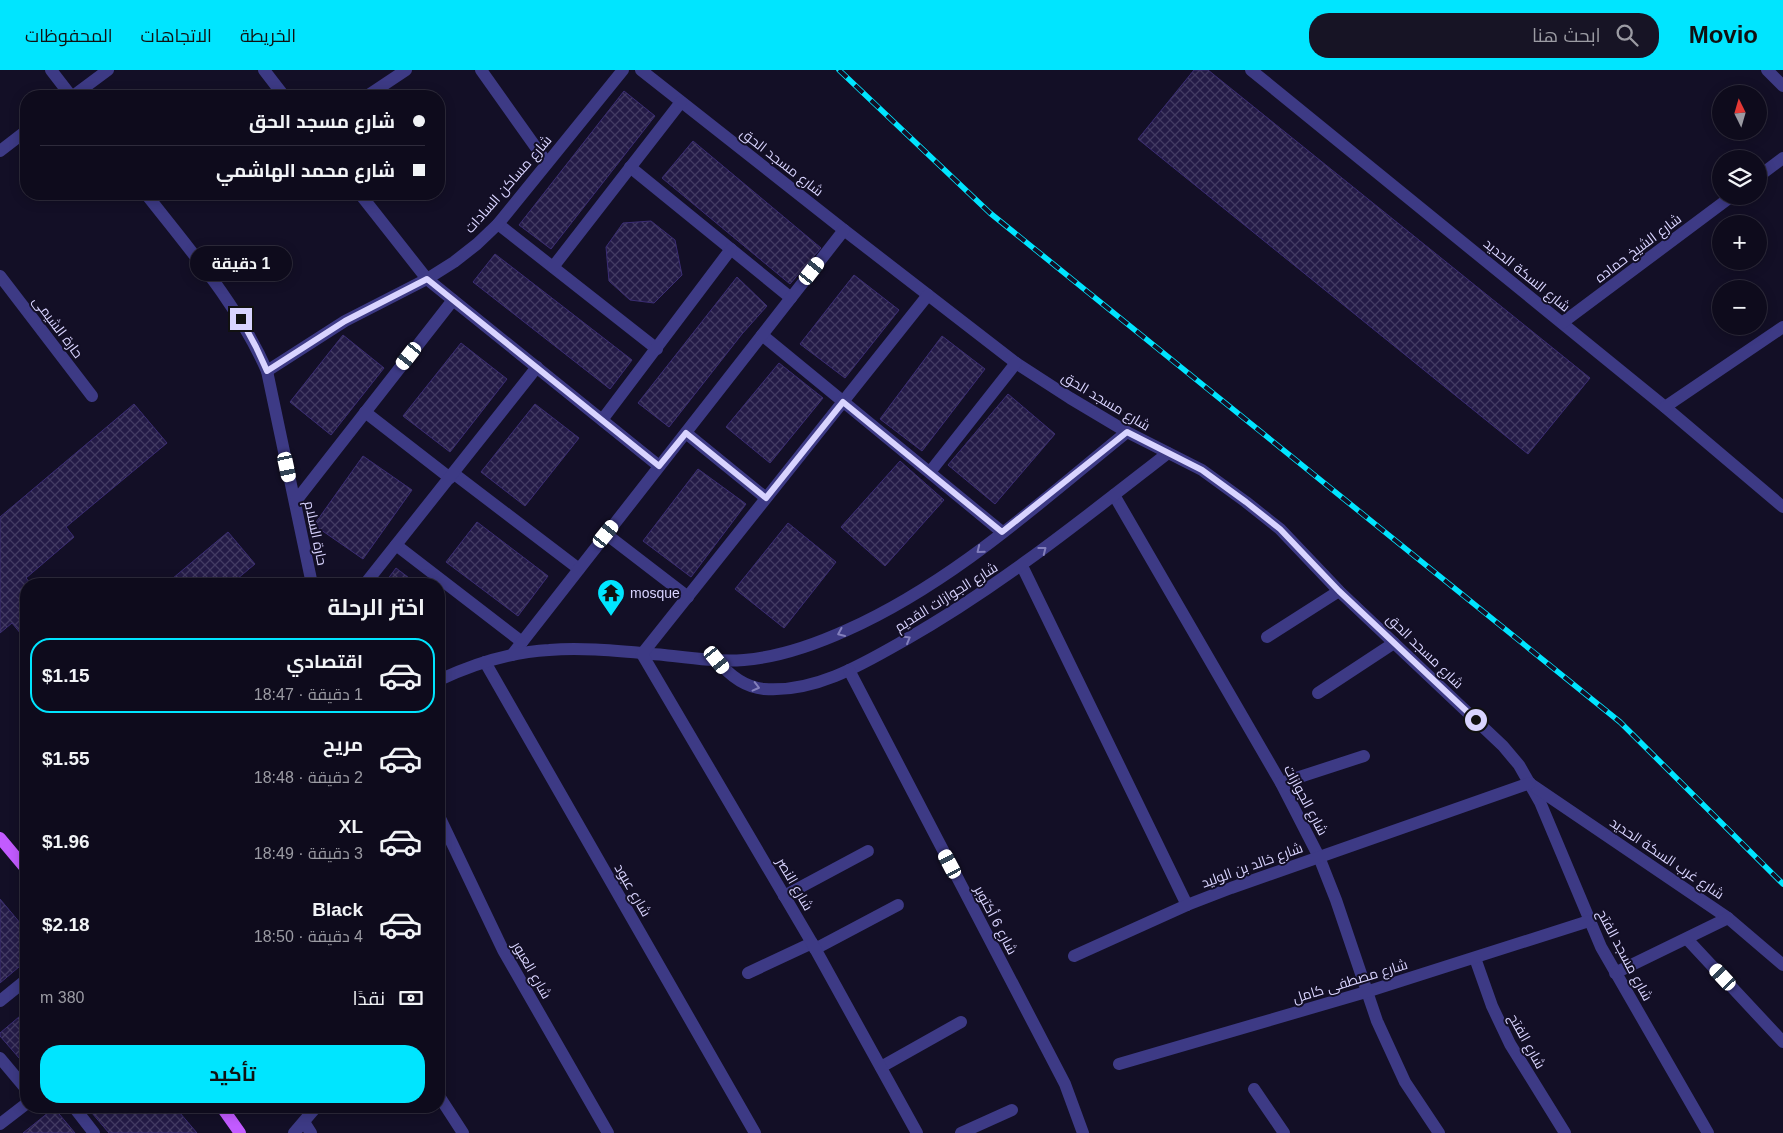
<!DOCTYPE html>
<html lang="ar">
<meta charset="utf-8">
<style>
:root{--surface:#0e0b1c;--page:#171425;--text:#f1f3f6;--muted:#9b9ba3;--line:#2e2b3b;--accent:#00e5ff}
body{margin:0;font-family:Helvetica,Cairo,sans-serif;background:var(--page);color:var(--text);direction:rtl;height:100vh;display:flex;flex-direction:column;font-size:19px;white-space:nowrap}
*{box-sizing:border-box;margin:0}
p{font-size:16px;color:var(--muted)}
.icon{flex:none;width:28px;height:28px;fill:none;stroke:currentColor;stroke-width:2;stroke-linecap:round;stroke-linejoin:round}
.map{position:relative;flex:1;overflow:hidden;direction:ltr}
.drawer{position:absolute;left:20px;top:508px;width:425px;height:535px;display:flex;flex-direction:column;background:var(--surface);border-radius:20px;box-shadow:0 2px 12px #0003,0 0 0 1px var(--line);direction:rtl}
.drawer>*{flex:none}
.hud{position:absolute;left:20px;top:20px;width:425px;height:110px;border-radius:20px;box-shadow:0 2px 12px #0003,0 0 0 1px var(--line);direction:rtl;display:grid;align-content:center;height:110px;padding:0 20px;background:var(--surface)}
.needle{width:32px;rotate:355deg}
.controls{position:absolute;left:1712px;top:15px;display:grid;gap:10px}
.controls a{display:grid;place-items:center;width:55px;height:55px;border-radius:50%;background:var(--surface);box-shadow:0 2px 12px #0003,0 0 0 1px var(--line);font-size:25px}
.end{position:absolute;width:22px;height:22px;margin:-11px;border:6px solid #d9d4ff;background:#111;box-shadow:0 0 0 2px #111}
.from{border-radius:50%}
.bubble{position:absolute;height:35px;border-radius:18px;background:var(--surface);box-shadow:0 2px 12px #0003,0 0 0 1px var(--line);font-size:16px;font-weight:700;line-height:35px;text-align:center;direction:rtl}
.car{position:absolute;width:15px;height:30px;margin:-15px -8px;border-radius:6px;box-shadow:0 0 4px 1px #0007;background:linear-gradient(#fff 24%,#345 0 40%,#fff 0 76%,#345 0 86%,#fff 0)}
.hud b{display:flex;align-items:center;gap:18px;height:48px;font-size:19px}
.hud b+b{border-top:1px solid var(--line)}
.hud i{width:12px;height:12px;background:var(--text)}
ul{padding:0;list-style:none}
li{display:flex;align-items:center;gap:15px;height:75px;margin:0 10px 8px;padding:0 10px;border:2px solid transparent;border-radius:20px}
li div{flex:1}
li b{display:block;font-size:19px}
li em{font-style:normal;font-weight:700}
li.selected{border-color:var(--accent)}
li>.icon{width:45px;height:45px;stroke-width:1.5}
h2{padding:0 20px;font-size:22px;line-height:60px}
.pay{display:flex;align-items:center;gap:12px;height:55px;padding:0 20px;font-size:19px}
.pay p{margin-inline-start:auto}
.action{display:flex;gap:10px;margin-top:auto;padding:10px 20px}
.action a{flex:1;height:58px;border-radius:20px;background:var(--accent);color:#111;font-size:20px;font-weight:700;line-height:58px;text-align:center}
header{display:flex;align-items:center;gap:30px;box-sizing:border-box;height:70px;padding:0 25px;background:var(--accent);color:#111}
header strong{font-size:24px}
nav{display:flex;gap:28px;margin-inline-start:auto;font-size:18px}
.search{width:350px;height:45px;background:var(--page);display:flex;align-items:center;gap:12px;box-sizing:border-box;padding:0 18px;border-radius:20px;color:var(--muted);font-size:19px}
.map>svg:first-child{display:block}
.building{fill:url(#building-cross-hatch);stroke:#3b2d73}
.lines{fill:none;stroke-linecap:round;stroke-linejoin:round}
.minor{stroke:#3d3a85;stroke-width:12}
.major{stroke:#c25bff;stroke-width:12}
.rail-casing{stroke:#00e5ff;stroke-width:5.5}
.rail{stroke:#130f26;stroke-width:4;stroke-dasharray:11;stroke-linecap:butt}
.oneway{stroke:#837fbc}
.route{stroke:#d9d4ff;stroke-width:6}
.labels{text-anchor:middle;dominant-baseline:central;stroke-width:4;stroke-linejoin:round;paint-order:stroke}
.street-label{font-size:14px;fill:#d9d4ff;stroke:#130f26}
.poi-label{font-size:14px;fill:#d9d4ff;stroke:#130f26;text-anchor:start}
</style>
<header>
<strong>Movio</strong>
<div class="search"><svg class="icon" aria-label="search" viewBox="0 0 24 24"><circle cx="10" cy="10" r="6"/><path d="M15 15l6 6"/></svg>ابحث هنا</div>
<nav><a>الخريطة</a><a>الاتجاهات</a><a>المحفوظات</a></nav>
</header>
<div class="map">
<svg width="1783" height="1063" viewBox="0 0 1783 1063">
<defs>
<pattern id="building-cross-hatch" width="8" height="8" patternUnits="userSpaceOnUse" patternTransform="scale(1.25)"><rect width="8" height="8" fill="#241b47"/><path d="M0 0l8 8M0 8l8-8" fill="none" stroke="#433b63"/></pattern>
</defs>
<rect width="100%" height="100%" fill="#130f26"/>
<g class="building">
<polygon points="1194,0 1208,0 1590,308 1528,384 1138,69"/>
<polygon points="624,21 655,46 551,179 519,155"/>
<polygon points="693,71 821,178 790,214 662,108"/>
<polygon points="651,151 675,170 682,205 654,233 630,230 609,211 606,177 623,153"/>
<polygon points="495,184 632,290 610,319 473,212"/>
<polygon points="854,205 899,240 845,308 800,274"/>
<polygon points="737,207 767,236 742,264 669,357 638,333"/>
<polygon points="343,265 384,298 331,365 290,332"/>
<polygon points="942,266 985,299 922,381 880,349"/>
<polygon points="461,273 507,309 450,382 403,346"/>
<polygon points="779,293 823,328 770,393 726,357"/>
<polygon points="1008,324 1055,364 995,434 948,395"/>
<polygon points="134,334 167,373 66,457 74,467 26,508 31,514 26,514 26,570 12,553 0,563 0,447"/>
<polygon points="535,334 579,368 525,436 481,402"/>
<polygon points="363,386 412,420 363,489 314,455"/>
<polygon points="900,391 944,430 885,496 841,457"/>
<polygon points="698,399 746,434 691,507 643,471"/>
<polygon points="477,452 548,506 518,546 446,492"/>
<polygon points="788,453 836,492 784,558 735,519"/>
<polygon points="228,462 255,494 231,514 166,514"/>
<polygon points="396,498 417,514 384,514"/>
<polygon points="439,531 444,535 439,542"/>
<polygon points="0,829 26,860 26,891 0,913"/>
<polygon points="26,941 26,996 0,966 0,963"/>
<polygon points="86,1036 174,1036 197,1063 109,1063"/>
<polygon points="54,1038 75,1063 23,1063"/>
</g>
<g class="lines">
<g class="minor">
<polyline points="51,0 71,26"/>
<polyline points="264,0 284,26"/>
<polyline points="481,0 547,93"/>
<polyline points="641,0 844,160 1016,293 1070,328 1127,362 1202,400 1246,432 1280,459 1339,521 1503,676 1519,695 1540,732 1601,877 1708,1063"/>
<polyline points="1251,0 1665,337 1783,437"/>
<polyline points="1767,0 1783,16"/>
<polyline points="73,26 108,0"/>
<polyline points="367,26 406,0"/>
<polyline points="0,81 26,61"/>
<polyline points="630,97 791,228"/>
<polyline points="1759,106 1783,88"/>
<path d="M 146,124 C 190,180 238,235 267,301 L 312,514"/>
<polyline points="360,124 427,209 659,396"/>
<polyline points="498,154 657,279"/>
<polyline points="553,197 681,32"/>
<polyline points="0,206 92,326"/>
<polyline points="1562,253 1732,126"/>
<polyline points="762,265 1002,462"/>
<polyline points="267,301 345,251 427,209 454,192 477,174 498,154 623,0"/>
<polyline points="1665,337 1783,257"/>
<polyline points="365,342 450,408"/>
<polyline points="602,350 731,179"/>
<polyline points="686,363 766,428"/>
<polyline points="930,402 1016,293"/>
<polyline points="453,403 579,499"/>
<polyline points="1114,425 1281,713 1319,787 1336,830 1377,951 1405,1012 1439,1063"/>
<polyline points="295,432 453,230"/>
<polyline points="606,464 688,527"/>
<polyline points="396,475 522,572"/>
<polyline points="1022,496 1187,835"/>
<polyline points="365,514 537,297"/>
<polyline points="1267,567 1339,521"/>
<polyline points="512,585 844,160"/>
<path d="M 717,590 C 729,605 744,617 764,619 C 815,623 863,594 905,570 C 1000,516 1083,449 1168,383"/>
<polyline points="485,592 755,1063"/>
<polyline points="849,600 1052,989 1065,1014 1083,1063"/>
<path d="M 439,610 C 473,594 511,582 549,580 C 587,577 626,582 664,585 C 690,588 718,592 744,590 C 780,587 814,575 847,560 C 952,513 1038,434 1127,362"/>
<polyline points="1318,623 1394,573"/>
<polyline points="1281,713 1364,686"/>
<polyline points="1532,715 1728,848 1783,895"/>
<polyline points="439,746 503,880 608,1063"/>
<polyline points="784,826 868,781"/>
<polyline points="1687,869 1783,972"/>
<polyline points="815,879 898,835"/>
<polyline points="1074,886 1187,835 1231,818 1530,713"/>
<polyline points="1475,888 1492,936 1510,974 1565,1063"/>
<polyline points="748,903 812,873"/>
<polyline points="1615,903 1728,848"/>
<polyline points="0,931 26,910"/>
<polyline points="0,988 26,1019"/>
<polyline points="1119,994 1366,922 1589,851"/>
<polyline points="881,997 961,952"/>
<polyline points="1254,1019 1284,1063"/>
<polyline points="439,1026 463,1063"/>
<polyline points="73,1036 94,1063"/>
<polyline points="304,1052 311,1063"/>
<polyline points="0,1054 26,1034"/>
<polyline points="294,1063 317,1036"/>
<polyline points="917,1063 812,873 642,584 928,225"/>
<polyline points="961,1063 1012,1040"/>
</g>
<g class="major">
<polyline points="0,768 26,799"/>
<polyline points="221,1036 240,1063"/>
</g>
<defs>
<polyline id="rail" points="839,0 990,143 1620,652 1783,814"/>
</defs>
<use href="#rail" class="rail-casing"/>
<use href="#rail" class="rail"/>
</g>
<defs><path id="oneway-chevron" d="M-2-3.5L2.5 0L-2 3.5" fill="none" stroke-width="1.6" stroke-linecap="round" stroke-linejoin="round" transform="scale(1.25)"/></defs>
<g class="oneway">
<use href="#oneway-chevron" transform="translate(980 480) rotate(141)"/>
<use href="#oneway-chevron" transform="translate(1043 480) rotate(-38)"/>
<use href="#oneway-chevron" transform="translate(841 563) rotate(156)"/>
<use href="#oneway-chevron" transform="translate(907 569) rotate(-30)"/>
<use href="#oneway-chevron" transform="translate(756 617) rotate(14)"/>
</g>
<g class="lines">
<polyline class="route" points="241,249 256,277 267,301 345,251 427,209 659,396 686,363 766,428 843,332 1002,462 1127,362 1202,400 1246,432 1280,459 1339,521 1476,650"/>
</g>
<defs>
<symbol id="temple-pin" viewBox="-11 -11 22 30"><path d="M0 17L-7.5 6A9.5 9.5 0 1 1 7.5 6Z" fill="#00e5ff" stroke="#130f26"/><path d="M0-6L5-2H3V0L6.5 2.5H4V6H1.5V3h-3V6H-4V2.5H-6.5L-3 0V-2H-5Z" fill="#111"/></symbol>
</defs>
<g fill-rule="evenodd">
<use href="#temple-pin" x="595" y="507" width="32" height="43"/>
</g>
<g class="labels">
<g class="street-label">
<text transform="translate(782 92) rotate(38)">شارع مسجد الحق</text>
<text transform="translate(508 114) rotate(-49)">شارع مساكن السادات</text>
<text transform="translate(1638 178) rotate(-37)">شارع الشيخ حماده</text>
<text transform="translate(1527 205) rotate(39)">شارع السكة الحديد</text>
<text transform="translate(58 257) rotate(53)">حارة الشيمى</text>
<text transform="translate(1106 331) rotate(31)">شارع مسجد الحق</text>
<text transform="translate(316 463) rotate(78)">حارة السلام</text>
<text transform="translate(946 527) rotate(-32)">شارع الجوازات القديم</text>
<text transform="translate(1425 581) rotate(44)">شارع مسجد الحق</text>
<text transform="translate(1306 730) rotate(62)">شارع الجوازات</text>
<text transform="translate(1667 788) rotate(34)">شارع غرب السكة الحديد</text>
<text transform="translate(1252 795) rotate(-20)">شارع خالد بن الوليد</text>
<text transform="translate(795 814) rotate(60)">شارع النصر</text>
<text transform="translate(633 820) rotate(60)">شارع عبود</text>
<text transform="translate(996 850) rotate(62)">شارع 6 أكتوبر</text>
<text transform="translate(1625 885) rotate(62)">شارع مسجد الفتح</text>
<text transform="translate(532 900) rotate(60)">شارع العبور</text>
<text transform="translate(1350 911) rotate(-17)">شارع مصطفى كامل</text>
<text transform="translate(1527 971) rotate(61)">شارع الفتح</text>
</g>
<g class="poi-label">
<text x="630" y="523">mosque</text>
</g>
</g>
</svg>
<div class="controls">
<a><svg class="needle" viewBox="-14 -14 28 28"><path d="M0-13l5 13h-10z" fill="#e53935"/><path d="M0 13l5-13h-10z" fill="#9b9ba3"/></svg></a>
<a><svg class="icon" aria-label="layers" viewBox="0 0 24 24"><path d="M12 4l9 5-9 5-9-5zM3 14l9 5 9-5"/></svg></a>
<a>+</a>
<a>−</a>
</div>
<i class="end from" style="left:1476px;top:650px"></i>
<i class="end" style="left:241px;top:249px"></i>
<div class="bubble" style="left:190px;top:176px;width:102px">1 دقيقة</div>
<i class="car" style="left:812px;top:201px;rotate:38deg"></i>
<i class="car" style="left:409px;top:286px;rotate:218deg"></i>
<i class="car" style="left:287px;top:397px;rotate:168deg"></i>
<i class="car" style="left:606px;top:464px;rotate:39deg"></i>
<i class="car" style="left:717px;top:590px;rotate:141deg"></i>
<i class="car" style="left:950px;top:794px;rotate:332deg"></i>
<i class="car" style="left:1723px;top:907px;rotate:317deg"></i>
<div class="hud">
<b><i class="from"></i>شارع مسجد الحق</b>
<b><i></i>شارع محمد الهاشمي</b>
</div>
<section class="drawer">
<h2>اختر الرحلة</h2>
<ul>
<li class="selected"><svg class="icon" aria-label="car" viewBox="0 0 24 24"><path d="M5 17H2v-5l4-1 3-4h7l3 4 3 1v5h-3M9 17h6M6 11h13"/><circle cx="7" cy="17" r="2"/><circle cx="17" cy="17" r="2"/></svg><div><b>اقتصادي</b><p>1 دقيقة · 18:47</p></div><em>$1.15</em></li>
<li><svg class="icon" aria-label="car" viewBox="0 0 24 24"><path d="M5 17H2v-5l4-1 3-4h7l3 4 3 1v5h-3M9 17h6M6 11h13"/><circle cx="7" cy="17" r="2"/><circle cx="17" cy="17" r="2"/></svg><div><b>مريح</b><p>2 دقيقة · 18:48</p></div><em>$1.55</em></li>
<li><svg class="icon" aria-label="car" viewBox="0 0 24 24"><path d="M5 17H2v-5l4-1 3-4h7l3 4 3 1v5h-3M9 17h6M6 11h13"/><circle cx="7" cy="17" r="2"/><circle cx="17" cy="17" r="2"/></svg><div><b>XL</b><p>3 دقيقة · 18:49</p></div><em>$1.96</em></li>
<li><svg class="icon" aria-label="car" viewBox="0 0 24 24"><path d="M5 17H2v-5l4-1 3-4h7l3 4 3 1v5h-3M9 17h6M6 11h13"/><circle cx="7" cy="17" r="2"/><circle cx="17" cy="17" r="2"/></svg><div><b>Black</b><p>4 دقيقة · 18:50</p></div><em>$2.18</em></li>
</ul>
<div class="pay"><svg class="icon" aria-label="cash" viewBox="0 0 24 24"><path d="M3 7h18v10H3z"/><circle cx="12" cy="12" r="2"/></svg>نقدًا<p>380 m</p></div>
<div class="action"><a>تأكيد</a></div>
</section>
</div>
